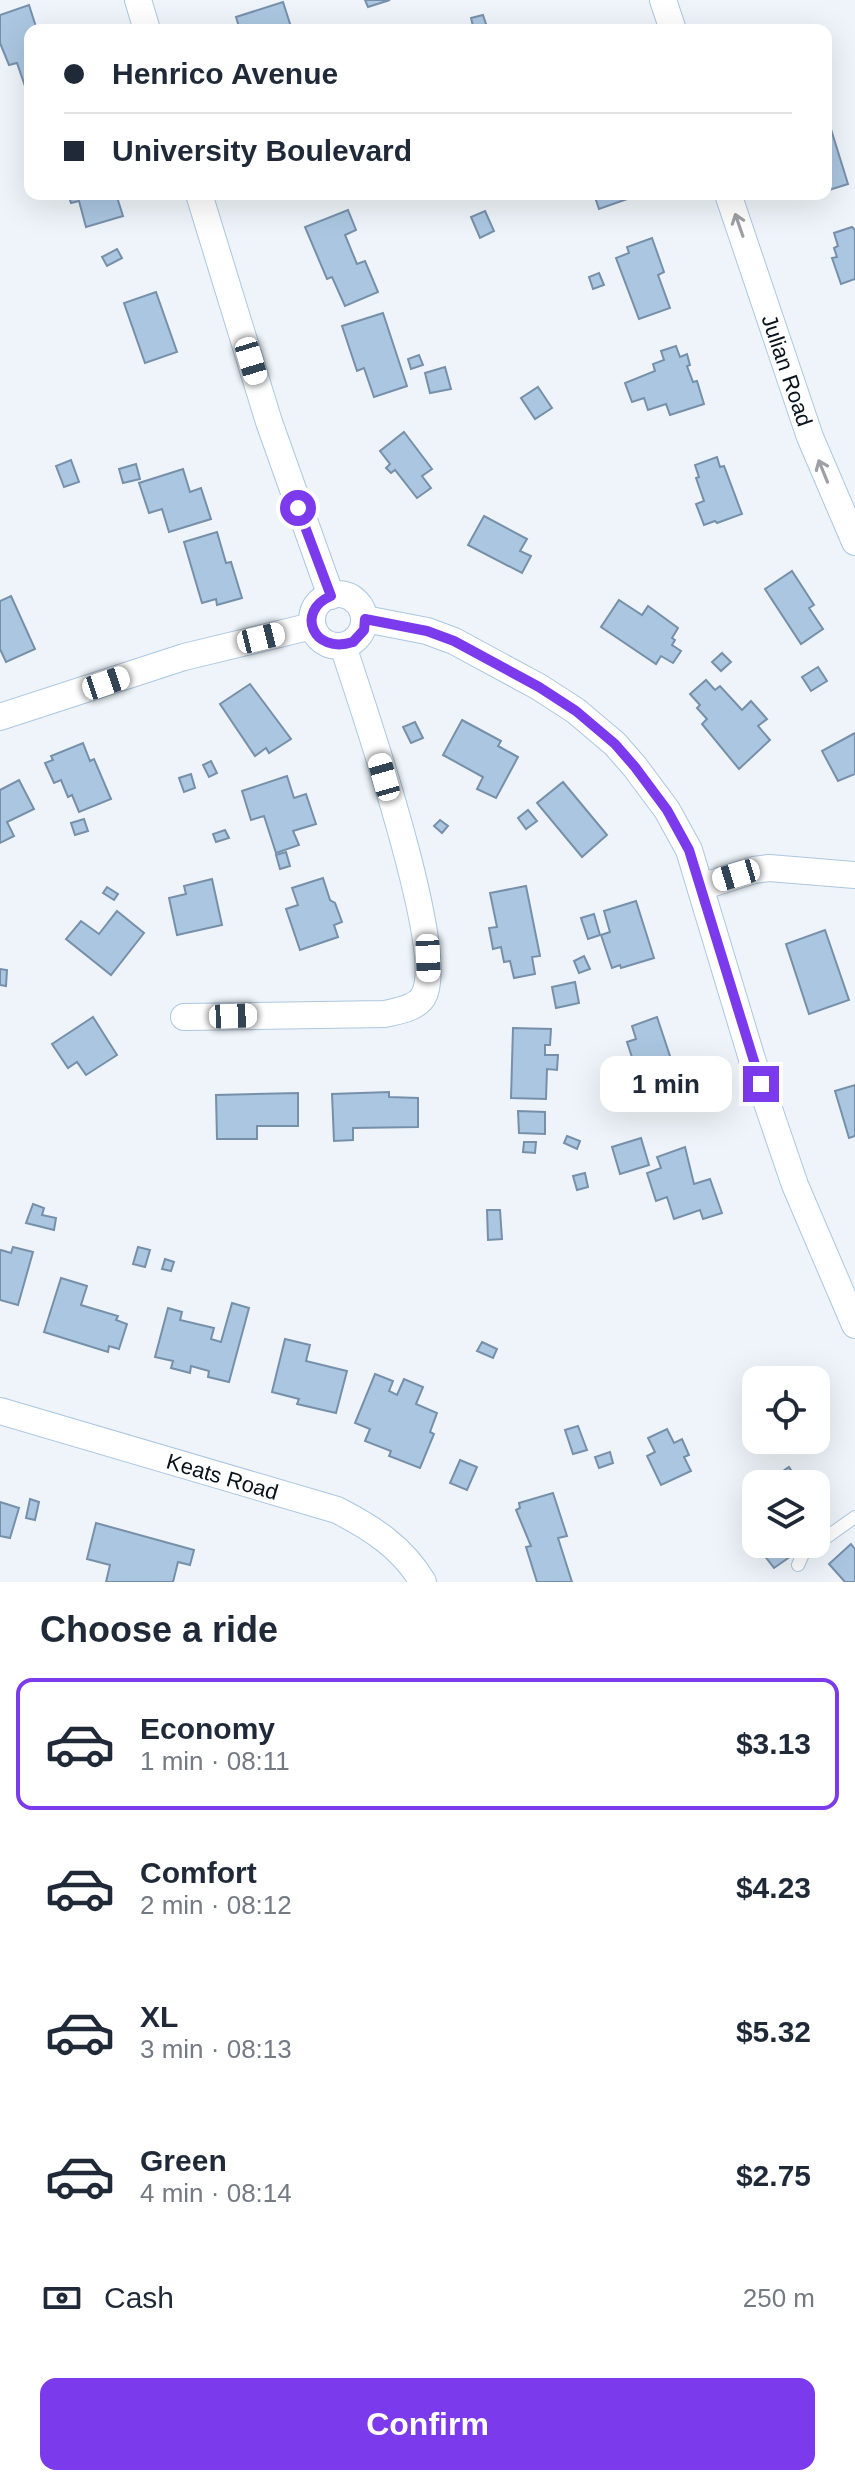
<!DOCTYPE html>
<meta charset="utf-8">
<style>
:root{--surface:#fff;--page:#f2f2f3;--text:#1f2937;--muted:#747a83;--line:#e0e1e3;--accent:#7c3aed}
body{margin:0;font-family:Helvetica,sans-serif;background:var(--page);color:var(--text);height:100vh;display:flex;flex-direction:column;font-size:30px;white-space:nowrap}
*{box-sizing:border-box;margin:0}
p{font-size:26px;color:var(--muted)}
.icon{flex:none;width:44px;height:44px;fill:none;stroke:currentColor;stroke-width:2;stroke-linecap:round;stroke-linejoin:round}
.map{position:relative;height:1582px;overflow:hidden}
.panel{display:flex;flex-direction:column;background:var(--surface);flex:1}
.panel>*{flex:none}
.banner{position:absolute;left:24px;top:24px;width:808px;height:176px;border-radius:16px;box-shadow:0 8px 32px #0002;display:grid;align-content:center;height:176px;padding:0 40px;background:var(--surface)}
.buttons{position:absolute;left:742px;top:1366px;display:grid;gap:16px}
.buttons a{display:grid;place-items:center;width:88px;height:88px;border-radius:16px;background:var(--surface);box-shadow:0 8px 32px #0002;font-size:40px}
.end{position:absolute;width:36px;height:36px;margin:-18px;border:10px solid #7c3aed;background:#fff;box-shadow:0 0 0 4px #fff}
.from{border-radius:50%}
.bubble{position:absolute;height:56px;border-radius:16px;background:var(--surface);box-shadow:0 8px 32px #0002;font-size:26px;font-weight:700;line-height:56px;text-align:center}
.car{position:absolute;width:24px;height:48px;margin:-24px -12px;border-radius:10px;box-shadow:0 0 6px 2px #0007;background:linear-gradient(#fff 24%,#345 0 40%,#fff 0 76%,#345 0 86%,#fff 0)}
.banner b{display:flex;align-items:center;gap:28px;height:76px;font-size:30px}
.banner b+b{border-top:2px solid var(--line)}
.banner i{width:20px;height:20px;background:var(--text)}
ul{padding:0;list-style:none}
li{display:flex;align-items:center;gap:24px;height:132px;margin:0 16px 12px;padding:0 24px;border:4px solid transparent;border-radius:16px}
li div{flex:1}
li b{display:block;font-size:30px}
li em{font-style:normal;font-weight:700}
li.selected{border-color:var(--accent)}
li>.icon{width:72px;height:72px;stroke-width:1.5}
h2{padding:0 40px;font-size:36px;line-height:96px}
.pay{display:flex;align-items:center;gap:20px;height:88px;padding:0 40px;font-size:30px}
.pay p{margin-inline-start:auto}
.action{display:flex;gap:16px;margin-top:auto;padding:16px 40px}
.action a{flex:1;height:92px;border-radius:16px;background:var(--accent);color:#fff;font-size:32px;font-weight:700;line-height:92px;text-align:center}
.map>svg:first-child{display:block}
.building{fill:#abc6e1;stroke:#7790aa;stroke-width:2}
.lines{fill:none;stroke-linecap:round;stroke-linejoin:round}
.lane-casing{stroke:#acc7e2;stroke-width:14}
.street-casing{stroke:#acc7e2;stroke-width:28}
.lane{stroke:#fff;stroke-width:12}
.street{stroke:#fff;stroke-width:26}
.oneway{stroke:#9da0a4}
.route{stroke:#7c3aed;stroke-width:10}
.labels{text-anchor:middle;dominant-baseline:central;stroke-width:7;stroke-linejoin:round;paint-order:stroke}
.street-label{font-size:22px;fill:#09121b;stroke:#fff}
</style>
<div class="map">
<svg width="855" height="1582" viewBox="0 0 855 1582">
<rect width="100%" height="100%" fill="#eef4f9"/>
<g class="building">
<polygon points="365,0 390,0 368,7"/>
<polygon points="283,2 292,30 240,30 236,17"/>
<polygon points="29,5 37,30 30,30 30,91 27,92 17,63 9,65 0,43 0,15"/>
<polygon points="483,15 487,27 474,30 471,18"/>
<polygon points="830,126 848,184 826,191 826,128"/>
<polygon points="68,194 116,194 123,216 86,227 79,201 71,203"/>
<polygon points="594,194 630,194 630,198 599,209"/>
<polygon points="348,210 356,230 345,235 357,264 365,261 378,292 345,306 332,277 327,279 305,227"/>
<polygon points="485,211 494,231 480,238 471,217"/>
<polygon points="852,227 855,230 855,279 841,284 832,258 837,257 834,248 838,246 834,233"/>
<polygon points="652,238 664,272 658,275 670,308 639,319 616,258 629,253 627,247"/>
<polygon points="117,249 122,258 107,266 102,257"/>
<polygon points="599,273 604,285 593,289 589,277"/>
<polygon points="156,292 177,352 145,363 124,303"/>
<polygon points="383,313 407,386 374,397 364,368 357,371 342,326"/>
<polygon points="676,346 680,357 687,354 690,365 687,366 693,382 697,381 704,404 670,415 666,404 648,410 644,398 632,402 625,383 655,371 653,364 664,360 661,351"/>
<polygon points="419,355 423,365 411,369 408,359"/>
<polygon points="445,367 451,389 430,393 425,373"/>
<polygon points="538,387 552,408 535,419 521,398"/>
<polygon points="404,432 432,469 422,476 431,488 417,498 395,470 391,473 386,468 390,464 380,451"/>
<polygon points="717,457 720,467 724,466 742,514 717,523 715,521 704,525 696,504 704,501 696,478 699,477 695,465"/>
<polygon points="71,460 79,482 64,487 56,466"/>
<polygon points="136,464 140,479 123,483 119,469"/>
<polygon points="183,469 190,492 201,488 211,519 169,532 162,509 149,513 139,483"/>
<polygon points="484,516 527,539 520,551 531,556 522,573 468,545"/>
<polygon points="217,532 226,563 231,562 242,598 217,605 216,599 202,603 184,542"/>
<polygon points="792,571 814,605 809,608 823,629 801,644 765,589"/>
<polygon points="11,596 35,649 6,662 0,649 0,601"/>
<polygon points="619,600 642,615 648,606 678,628 672,638 675,640 672,645 681,651 673,663 661,656 656,664 601,627"/>
<polygon points="722,653 731,662 721,671 712,662"/>
<polygon points="818,667 827,681 811,691 802,677"/>
<polygon points="706,680 715,690 720,686 742,710 751,701 767,719 758,726 770,740 739,769 702,724 707,719 697,708 700,705 690,694"/>
<polygon points="250,684 291,739 269,753 266,748 255,756 220,704"/>
<polygon points="462,720 501,741 498,746 518,757 496,798 477,789 483,777 443,755"/>
<polygon points="415,722 423,738 411,743 403,727"/>
<polygon points="855,733 855,774 838,781 822,751"/>
<polygon points="83,743 90,761 94,759 111,799 79,812 72,795 68,797 61,780 54,783 45,763 53,760 51,756"/>
<polygon points="211,761 217,773 209,777 203,765"/>
<polygon points="191,774 195,788 184,792 179,778"/>
<polygon points="287,776 294,798 306,794 316,824 293,831 299,845 276,853 264,816 251,820 242,791"/>
<polygon points="19,780 34,809 7,822 14,836 0,843 0,790"/>
<polygon points="563,782 607,835 582,857 537,803"/>
<polygon points="528,810 537,821 526,829 518,818"/>
<polygon points="84,819 88,831 75,835 71,823"/>
<polygon points="440,820 448,826 442,833 434,826"/>
<polygon points="225,830 229,838 216,842 213,834"/>
<polygon points="286,852 290,866 280,869 276,855"/>
<polygon points="323,878 330,900 335,903 342,922 334,925 338,937 300,950 286,909 298,905 292,888"/>
<polygon points="212,879 222,925 177,935 169,898 186,894 184,886"/>
<polygon points="526,886 540,956 532,957 535,974 514,978 510,961 504,962 501,947 493,949 489,928 497,927 490,893"/>
<polygon points="107,887 118,894 114,900 103,893"/>
<polygon points="636,901 654,958 621,968 620,965 612,968 601,935 610,932 604,911"/>
<polygon points="117,911 144,933 111,975 66,939 81,921 99,934"/>
<polygon points="594,914 600,935 588,939 581,918"/>
<polygon points="825,930 849,1000 809,1014 786,944"/>
<polygon points="584,956 590,969 579,973 574,961"/>
<polygon points="0,969 7,970 6,986 0,985"/>
<polygon points="575,982 579,1003 556,1008 552,987"/>
<polygon points="93,1017 117,1055 86,1075 77,1062 68,1068 52,1044"/>
<polygon points="657,1017 680,1086 645,1097 627,1042 636,1039 632,1026"/>
<polygon points="513,1028 551,1029 550,1045 545,1045 545,1055 558,1055 557,1070 547,1069 546,1099 511,1098"/>
<polygon points="855,1085 855,1136 849,1138 835,1091"/>
<polygon points="389,1092 389,1097 418,1098 418,1127 353,1128 353,1140 334,1141 332,1094"/>
<polygon points="298,1093 298,1126 257,1126 257,1139 217,1139 216,1095"/>
<polygon points="518,1111 545,1112 545,1134 519,1133"/>
<polygon points="567,1136 580,1141 577,1149 564,1143"/>
<polygon points="641,1138 649,1165 620,1174 612,1147"/>
<polygon points="524,1142 536,1142 535,1153 523,1152"/>
<polygon points="685,1147 694,1184 710,1179 722,1213 703,1219 700,1210 674,1219 667,1197 656,1201 647,1173 661,1168 657,1157"/>
<polygon points="585,1173 588,1187 577,1190 573,1176"/>
<polygon points="33,1204 44,1208 42,1215 56,1218 54,1230 26,1223"/>
<polygon points="487,1210 500,1210 502,1239 488,1240"/>
<polygon points="13,1247 33,1252 18,1305 0,1300 0,1252 1,1250 11,1253"/>
<polygon points="138,1247 150,1250 145,1267 133,1264"/>
<polygon points="165,1259 174,1262 171,1271 162,1269"/>
<polygon points="61,1278 87,1286 81,1305 118,1316 116,1320 127,1324 119,1349 109,1346 108,1352 44,1332"/>
<polygon points="232,1303 249,1308 229,1382 208,1377 209,1371 191,1366 190,1373 171,1368 173,1361 155,1357 168,1308 182,1312 180,1320 214,1328 211,1339 221,1342"/>
<polygon points="285,1339 310,1345 306,1361 347,1371 336,1413 297,1404 299,1399 272,1392"/>
<polygon points="482,1342 497,1349 493,1358 477,1351"/>
<polygon points="375,1374 393,1381 389,1391 397,1395 404,1379 423,1387 416,1404 437,1413 430,1432 434,1434 420,1468 389,1456 391,1451 365,1441 370,1429 355,1423"/>
<polygon points="578,1426 587,1450 573,1454 565,1430"/>
<polygon points="667,1429 674,1443 682,1439 689,1455 684,1457 691,1471 661,1485 647,1456 655,1452 648,1438"/>
<polygon points="610,1452 613,1463 599,1468 595,1457"/>
<polygon points="460,1460 477,1467 467,1490 450,1483"/>
<polygon points="789,1467 800,1484 764,1484"/>
<polygon points="553,1493 567,1536 558,1538 572,1582 537,1582 526,1547 531,1546 516,1510 520,1508 519,1503"/>
<polygon points="30,1499 39,1502 35,1520 26,1518"/>
<polygon points="0,1502 19,1508 10,1538 0,1536"/>
<polygon points="96,1523 194,1550 190,1565 178,1562 173,1582 106,1582 110,1565 87,1559"/>
<polygon points="780,1544 788,1544 794,1554 774,1568 764,1555"/>
<polygon points="851,1544 855,1549 855,1582 845,1582 829,1564"/>
</g>
<g class="lines">
<defs>
<polyline id="lane" points="798,1565 803,1554 855,1517"/>
<g id="street">
<polyline points="138,0 147,30"/>
<polyline points="663,0 673,30"/>
<polyline points="199,194 269,422 331,596"/>
<path id="s1" d="M 728,194 L 810,437 L 855,542"/>
<circle cx="338" cy="620" r="26"/>
<polyline points="365,619 427,631 454,641 539,687 576,711 615,744 635,767 667,810 689,850 752,1059 795,1185 855,1325"/>
<polyline points="0,717 184,657 312,626"/>
<polyline points="701,887 754,870 769,868 855,875"/>
<path d="M 184,1017 L 385,1014 C 397,1011 415,1009 423,997 C 449,955 361,701 343,646"/>
<path id="s2" d="M 0,1411 L 337,1510 C 372,1528 402,1547 423,1582"/>
</g>
</defs>
<use href="#lane" class="lane-casing"/>
<use href="#street" class="street-casing"/>
<use href="#lane" class="lane"/>
<use href="#street" class="street"/>
</g>
<defs><path id="oneway-shaft" d="M-6 0H5M1.5-3L5.5 0L1.5 3" fill="none" stroke-width="1.6" stroke-linecap="round" stroke-linejoin="round" transform="scale(2)"/></defs>
<g class="oneway">
<use href="#oneway-shaft" transform="translate(739 225) rotate(-109)"/>
<use href="#oneway-shaft" transform="translate(823 471) rotate(-112)"/>
</g>
<g class="lines">
<path class="route" d="M 298,508 L 331,596 C 295,611 313,655 353,642 L 364,630 L 365,619 L 427,631 L 454,641 L 539,687 L 576,711 L 615,744 L 635,767 L 667,810 L 689,850 L 761,1084"/>
</g>
<g class="labels">
<g class="street-label">
<text stroke="none"><textPath href="#s1" startOffset="186">Julian Road</textPath></text>
<text stroke="none"><textPath href="#s2" startOffset="232">Keats Road</textPath></text>
</g>
</g>
</svg>
<div class="buttons">
<a><svg class="icon" aria-label="locate" viewBox="0 0 24 24"><circle cx="12" cy="12" r="6"/><path d="M12 2v4M12 18v4M2 12h4M18 12h4"/></svg></a>
<a><svg class="icon" aria-label="layers" viewBox="0 0 24 24"><path d="M12 4l9 5-9 5-9-5zM3 14l9 5 9-5"/></svg></a>
</div>
<i class="end from" style="left:298px;top:508px"></i>
<i class="end" style="left:761px;top:1084px"></i>
<div class="bubble" style="left:600px;top:1056px;width:132px">1 min</div>
<i class="car" style="left:251px;top:361px;rotate:163deg"></i>
<i class="car" style="left:261px;top:638px;rotate:76deg"></i>
<i class="car" style="left:106px;top:683px;rotate:71deg"></i>
<i class="car" style="left:384px;top:777px;rotate:344deg"></i>
<i class="car" style="left:736px;top:875px;rotate:253deg"></i>
<i class="car" style="left:428px;top:958px;rotate:178deg"></i>
<i class="car" style="left:233px;top:1016px;rotate:88deg"></i>
<div class="banner">
<b><i class="from"></i>Henrico Avenue</b>
<b><i></i>University Boulevard</b>
</div>
</div>
<section class="panel">
<h2>Choose a ride</h2>
<ul>
<li class="selected"><svg class="icon" aria-label="car" viewBox="0 0 24 24"><path d="M5 17H2v-5l4-1 3-4h7l3 4 3 1v5h-3M9 17h6M6 11h13"/><circle cx="7" cy="17" r="2"/><circle cx="17" cy="17" r="2"/></svg><div><b>Economy</b><p>1 min · 08:11</p></div><em>$3.13</em></li>
<li><svg class="icon" aria-label="car" viewBox="0 0 24 24"><path d="M5 17H2v-5l4-1 3-4h7l3 4 3 1v5h-3M9 17h6M6 11h13"/><circle cx="7" cy="17" r="2"/><circle cx="17" cy="17" r="2"/></svg><div><b>Comfort</b><p>2 min · 08:12</p></div><em>$4.23</em></li>
<li><svg class="icon" aria-label="car" viewBox="0 0 24 24"><path d="M5 17H2v-5l4-1 3-4h7l3 4 3 1v5h-3M9 17h6M6 11h13"/><circle cx="7" cy="17" r="2"/><circle cx="17" cy="17" r="2"/></svg><div><b>XL</b><p>3 min · 08:13</p></div><em>$5.32</em></li>
<li><svg class="icon" aria-label="car" viewBox="0 0 24 24"><path d="M5 17H2v-5l4-1 3-4h7l3 4 3 1v5h-3M9 17h6M6 11h13"/><circle cx="7" cy="17" r="2"/><circle cx="17" cy="17" r="2"/></svg><div><b>Green</b><p>4 min · 08:14</p></div><em>$2.75</em></li>
</ul>
<div class="pay"><svg class="icon" aria-label="cash" viewBox="0 0 24 24"><path d="M3 7h18v10H3z"/><circle cx="12" cy="12" r="2"/></svg>Cash<p>250 m</p></div>
<div class="action"><a>Confirm</a></div>
</section>
